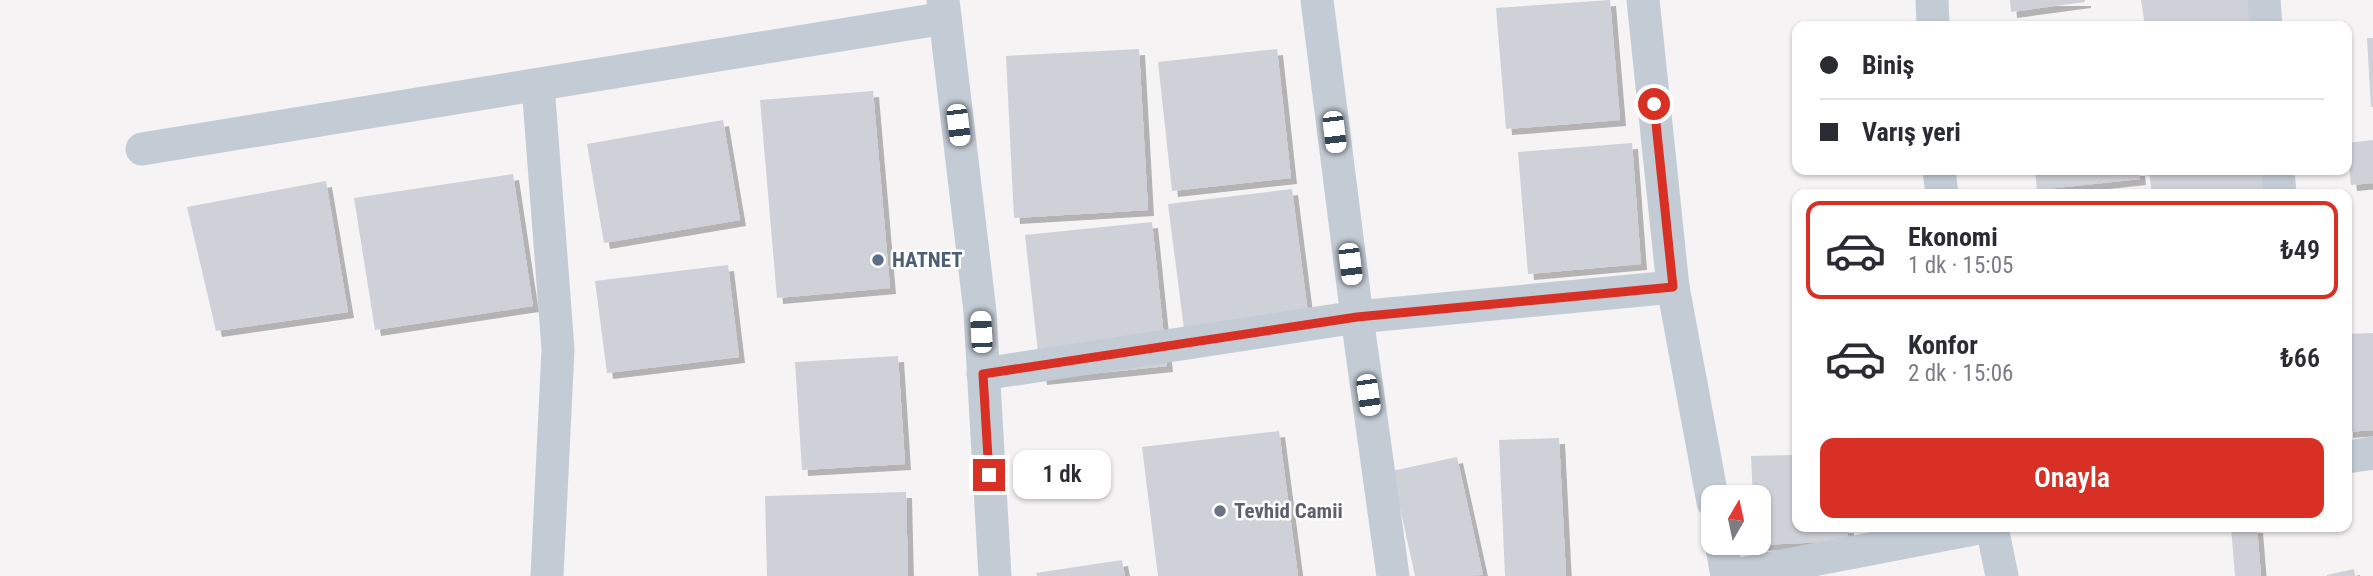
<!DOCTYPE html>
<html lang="tr">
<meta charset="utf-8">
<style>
:root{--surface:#fff;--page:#f2f2f3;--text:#2b2b33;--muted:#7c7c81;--line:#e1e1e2;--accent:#d93025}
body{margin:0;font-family:"Roboto Condensed",sans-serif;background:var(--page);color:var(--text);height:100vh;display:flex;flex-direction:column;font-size:26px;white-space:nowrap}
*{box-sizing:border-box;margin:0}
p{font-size:23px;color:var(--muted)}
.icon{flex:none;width:38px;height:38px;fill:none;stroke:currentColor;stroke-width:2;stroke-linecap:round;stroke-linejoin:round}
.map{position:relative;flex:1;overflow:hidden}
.details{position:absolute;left:1792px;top:189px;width:560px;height:343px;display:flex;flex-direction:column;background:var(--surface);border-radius:14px;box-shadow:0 2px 5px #0004}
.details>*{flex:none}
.hud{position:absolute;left:1792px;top:21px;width:560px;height:154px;border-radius:14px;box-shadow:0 2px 5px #0004;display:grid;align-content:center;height:154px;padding:0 28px;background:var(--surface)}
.needle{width:46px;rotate:9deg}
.controls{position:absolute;left:1701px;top:485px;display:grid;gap:14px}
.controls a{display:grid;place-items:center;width:70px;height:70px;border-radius:14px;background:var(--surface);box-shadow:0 2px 5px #0004;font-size:35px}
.end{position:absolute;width:32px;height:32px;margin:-16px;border:9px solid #d93025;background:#fff;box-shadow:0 0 0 4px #fff}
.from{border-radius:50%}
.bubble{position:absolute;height:49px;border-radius:14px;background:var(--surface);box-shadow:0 2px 5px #0004;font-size:23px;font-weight:600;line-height:49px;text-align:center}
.car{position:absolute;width:21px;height:42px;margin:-21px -10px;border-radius:9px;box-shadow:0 0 5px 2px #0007;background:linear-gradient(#fff 24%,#345 0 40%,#fff 0 76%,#345 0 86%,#fff 0)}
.hud b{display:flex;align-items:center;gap:24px;height:66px;font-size:26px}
.hud b+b{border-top:2px solid var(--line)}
.hud i{width:18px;height:18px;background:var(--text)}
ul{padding:12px 0 0;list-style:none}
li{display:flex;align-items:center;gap:21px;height:98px;margin:0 14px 10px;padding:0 14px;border:4px solid transparent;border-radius:14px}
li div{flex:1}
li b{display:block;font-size:26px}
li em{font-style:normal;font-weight:600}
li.selected{border-color:var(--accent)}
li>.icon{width:63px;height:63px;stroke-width:1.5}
.cta{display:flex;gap:14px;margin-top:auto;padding:14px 28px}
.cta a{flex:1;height:80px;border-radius:14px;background:var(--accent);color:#fff;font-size:28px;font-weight:600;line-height:80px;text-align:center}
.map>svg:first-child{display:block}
.building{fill:#cfd1d8;filter:url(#shadow)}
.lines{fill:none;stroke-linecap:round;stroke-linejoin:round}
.minor{stroke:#c3ccd5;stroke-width:33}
.route{stroke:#d93025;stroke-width:9}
.service-dot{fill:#5c6f8a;stroke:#fff;stroke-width:2.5}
.worship-dot{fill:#6b7280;stroke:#fff;stroke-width:2.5}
.labels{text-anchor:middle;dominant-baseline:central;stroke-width:5;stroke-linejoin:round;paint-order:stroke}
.service-label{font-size:21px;font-weight:bold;fill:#4e5e75;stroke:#fff;text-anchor:start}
.worship-label{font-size:21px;font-weight:bold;fill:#5b616d;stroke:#fff;text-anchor:start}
</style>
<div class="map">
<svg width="2373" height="576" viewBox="0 0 2373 576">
<defs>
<filter id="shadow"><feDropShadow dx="6" dy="6" stdDeviation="0" flood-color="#0004"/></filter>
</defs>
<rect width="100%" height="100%" fill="#f5f3f3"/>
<g class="building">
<polygon points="1610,0 1620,120 1506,129 1496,8"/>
<polygon points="2010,0 2085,0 2085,2 2011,12"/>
<polygon points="2141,0 2258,0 2262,26 2145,26"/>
<polygon points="2367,38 2373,38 2373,107 2371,107"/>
<polygon points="1139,49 1148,210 1014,218 1006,56"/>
<polygon points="1277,49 1291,178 1172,191 1158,62"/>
<polygon points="873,91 890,288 777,298 760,100"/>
<polygon points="723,120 740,220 604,243 587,144"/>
<polygon points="2373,140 2373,183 2351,185 2347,143"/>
<polygon points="1632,143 1641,264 1528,274 1518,152"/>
<polygon points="2035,170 2139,170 2140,179 2037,190"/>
<polygon points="2158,170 2271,170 2274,194 2152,194 2149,171"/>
<polygon points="513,174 533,306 375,330 354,198"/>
<polygon points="326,181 348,312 216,331 187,207"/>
<polygon points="1292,189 1308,314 1184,329 1168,204"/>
<polygon points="1152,222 1167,366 1041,379 1025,235"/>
<polygon points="728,265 739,357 607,373 595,281"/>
<polygon points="2373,333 2373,430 2347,432 2347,334"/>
<polygon points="898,356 905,464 802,470 795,362"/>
<polygon points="1279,431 1298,576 1158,576 1142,447"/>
<polygon points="1559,438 1566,576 1505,576 1499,440"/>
<polygon points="1797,455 1797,527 1848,527 1848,541 1759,545 1759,497 1753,497 1751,456"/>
<polygon points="1457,457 1483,575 1415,576 1392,471"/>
<polygon points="906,492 908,576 767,576 765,496"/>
<polygon points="2231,527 2257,527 2261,576 2235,576"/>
<polygon points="1122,560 1125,576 1037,576 1036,573"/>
<polygon points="2354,569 2355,576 2327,576 2327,575"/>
</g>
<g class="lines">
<g class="minor">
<polyline points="943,0 980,312 995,576"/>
<polyline points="1317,0 1357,317 1393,576"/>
<polyline points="1643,0 1673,287 1713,502"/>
<polyline points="1932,0 1933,26"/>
<polyline points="2264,0 2266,26"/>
<polyline points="538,85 558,349 547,576"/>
<polyline points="142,149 945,18"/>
<polyline points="1939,170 1942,194"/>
<polyline points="2278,170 2280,194"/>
<polyline points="983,374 1357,317 1673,287"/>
<polyline points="2347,457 2373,453"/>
<polyline points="1992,527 2002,576"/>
<polyline points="1721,542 1727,576"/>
<polyline points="1730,576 1984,527"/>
</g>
</g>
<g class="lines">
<polyline class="route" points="989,475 983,374 1357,317 1673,287 1654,104"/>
</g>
<circle class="service-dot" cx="878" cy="260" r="7"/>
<circle class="worship-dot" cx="1220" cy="511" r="7"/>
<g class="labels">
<g class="service-label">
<text x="892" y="260">HATNET</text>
</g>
<g class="worship-label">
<text x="1234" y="511">Tevhid Camii</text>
</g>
</g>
</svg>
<div class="controls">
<a><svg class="needle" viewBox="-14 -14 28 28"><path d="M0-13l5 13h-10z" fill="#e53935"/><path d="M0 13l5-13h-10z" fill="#7c7c81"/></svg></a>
</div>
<i class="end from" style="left:1654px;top:104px"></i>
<i class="end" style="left:989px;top:475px"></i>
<div class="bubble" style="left:1013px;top:450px;width:98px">1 dk</div>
<i class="car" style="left:958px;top:125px;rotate:173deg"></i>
<i class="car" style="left:1334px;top:132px;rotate:173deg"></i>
<i class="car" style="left:1350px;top:264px;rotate:173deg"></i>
<i class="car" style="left:981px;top:332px;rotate:357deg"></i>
<i class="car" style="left:1368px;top:395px;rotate:172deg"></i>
<div class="hud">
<b><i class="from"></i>Biniş</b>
<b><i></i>Varış yeri</b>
</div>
<section class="details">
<ul>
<li class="selected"><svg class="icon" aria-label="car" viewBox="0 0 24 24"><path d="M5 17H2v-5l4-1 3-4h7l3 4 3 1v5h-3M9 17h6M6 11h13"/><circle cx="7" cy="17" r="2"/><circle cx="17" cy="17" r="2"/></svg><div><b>Ekonomi</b><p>1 dk · 15:05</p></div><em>₺49</em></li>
<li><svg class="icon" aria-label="car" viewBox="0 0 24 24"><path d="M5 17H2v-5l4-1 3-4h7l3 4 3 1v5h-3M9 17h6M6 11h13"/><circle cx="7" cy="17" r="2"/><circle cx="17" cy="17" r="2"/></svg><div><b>Konfor</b><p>2 dk · 15:06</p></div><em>₺66</em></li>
</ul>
<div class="cta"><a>Onayla</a></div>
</section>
</div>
